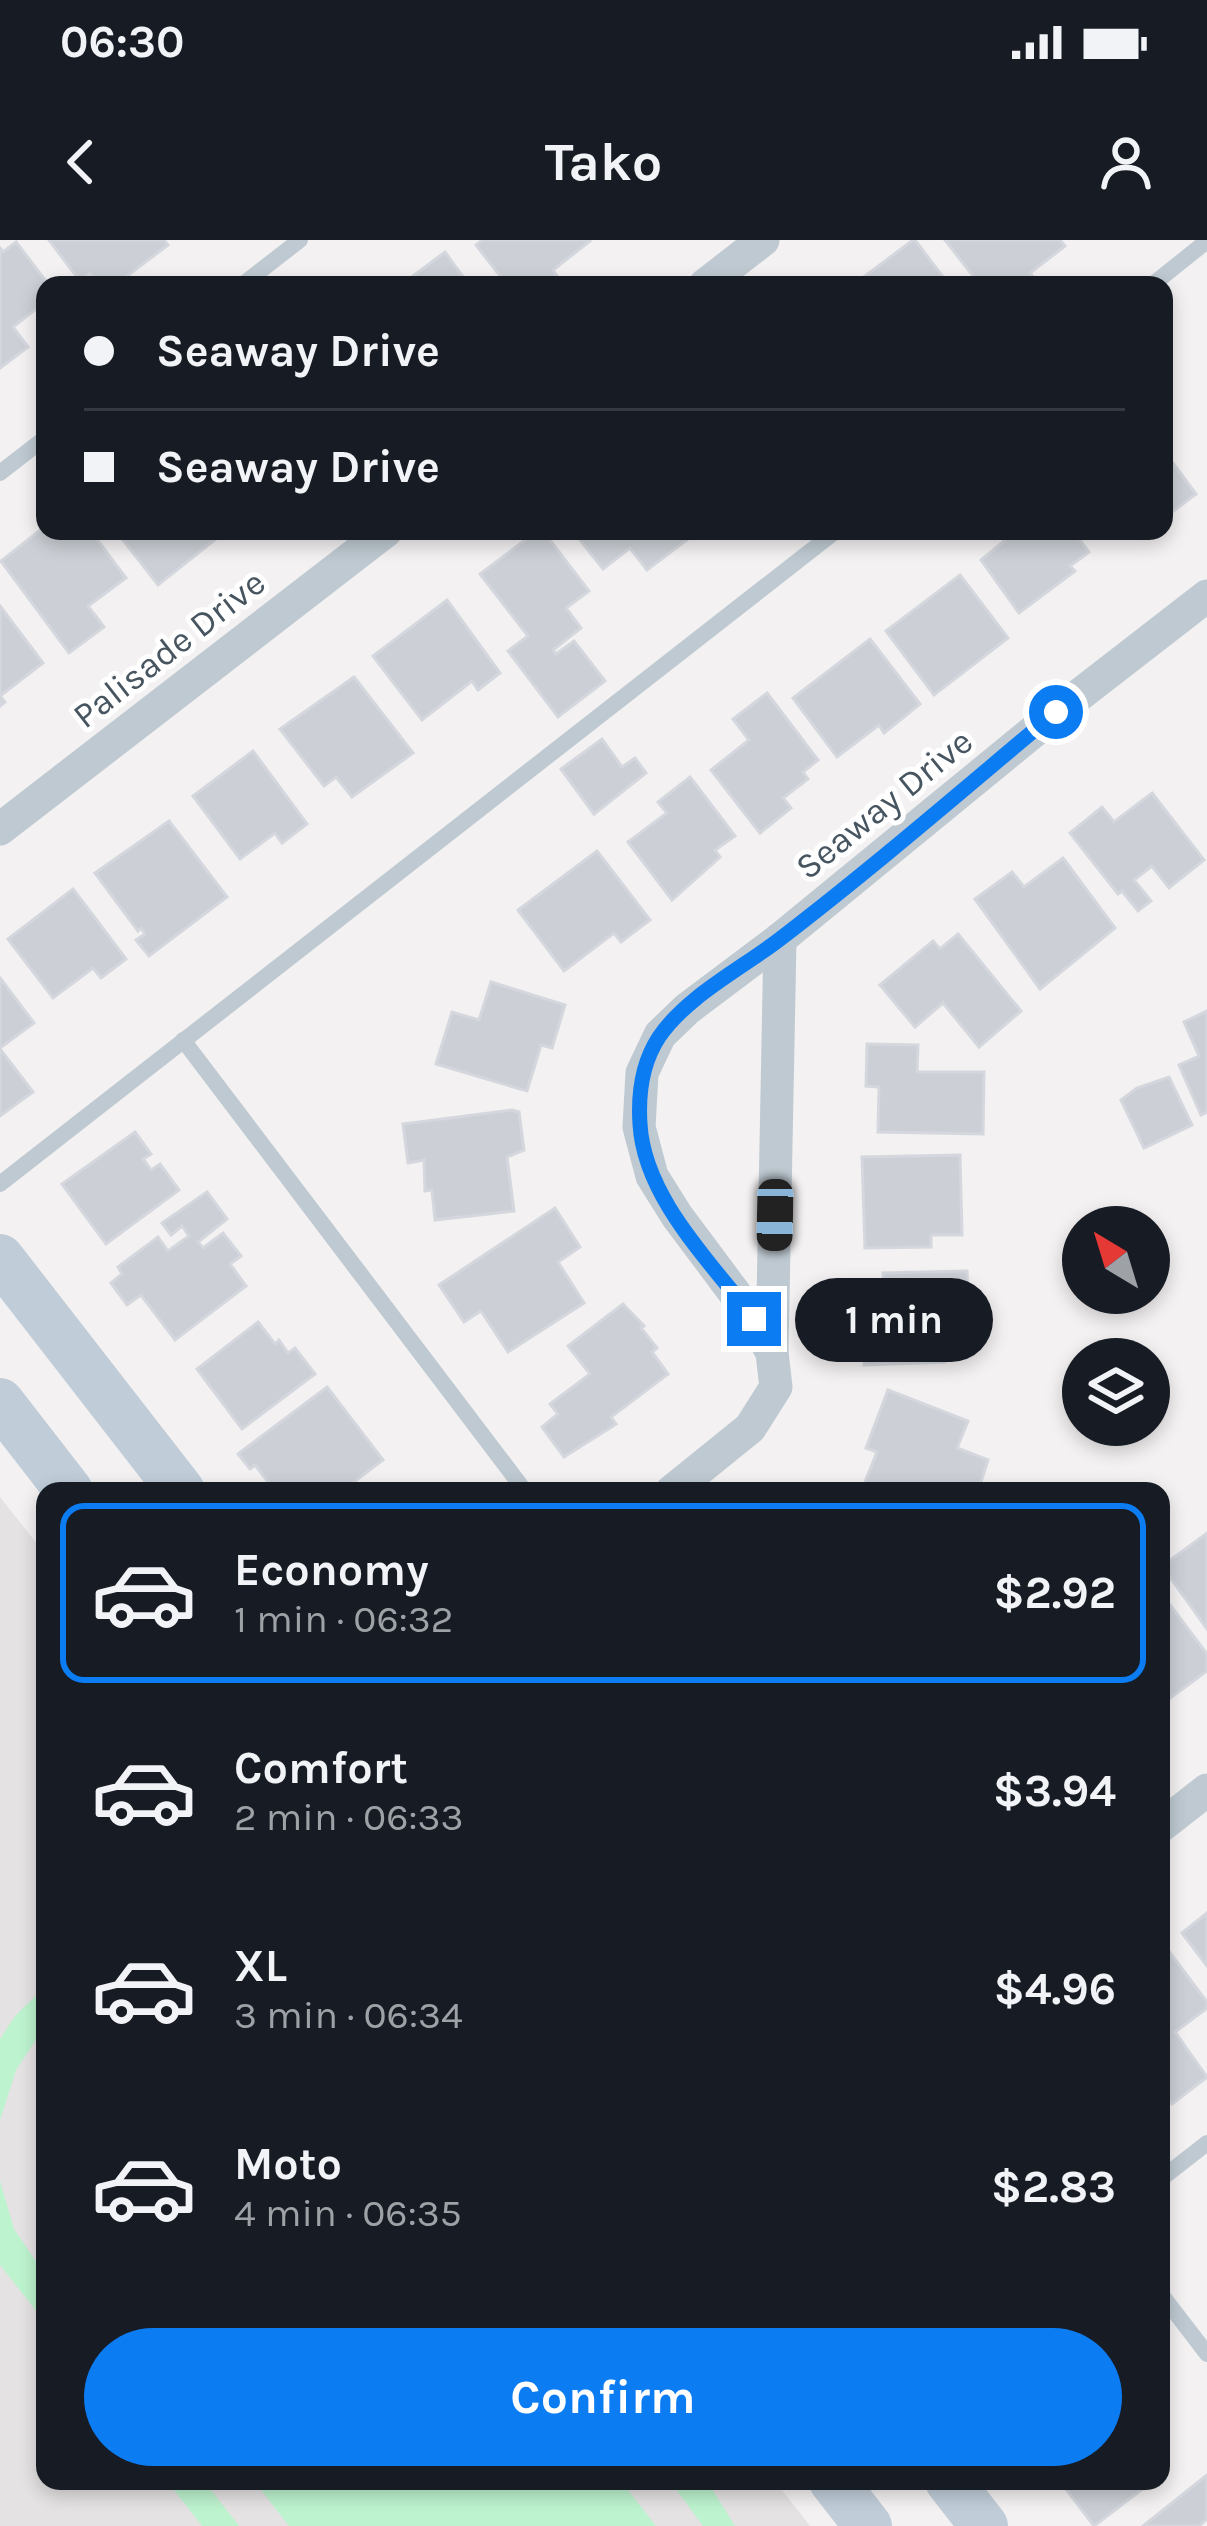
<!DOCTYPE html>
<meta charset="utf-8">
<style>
:root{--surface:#171b24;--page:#20242c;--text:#f1f3f6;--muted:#9ea1a6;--line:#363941;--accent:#0c7cf2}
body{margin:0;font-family:Karla,sans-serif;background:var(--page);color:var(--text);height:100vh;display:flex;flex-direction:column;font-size:45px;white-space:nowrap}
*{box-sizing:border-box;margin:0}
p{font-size:39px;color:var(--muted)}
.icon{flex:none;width:66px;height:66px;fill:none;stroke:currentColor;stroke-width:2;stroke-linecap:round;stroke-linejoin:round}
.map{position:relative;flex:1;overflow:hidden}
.sheet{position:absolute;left:36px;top:1242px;width:1134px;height:1008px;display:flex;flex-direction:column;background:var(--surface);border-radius:24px;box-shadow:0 6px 18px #0003}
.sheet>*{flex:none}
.guide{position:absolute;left:36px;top:36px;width:1137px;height:264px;border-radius:24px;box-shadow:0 6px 18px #0003;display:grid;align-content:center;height:264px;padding:0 48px;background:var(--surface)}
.needle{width:78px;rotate:322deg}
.tools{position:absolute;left:1062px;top:966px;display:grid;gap:24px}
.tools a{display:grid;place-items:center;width:108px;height:108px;border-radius:50%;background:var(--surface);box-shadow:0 6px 18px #0003;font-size:60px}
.end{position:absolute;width:54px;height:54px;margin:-27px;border:15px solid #0c7cf2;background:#fff;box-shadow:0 0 0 6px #fff}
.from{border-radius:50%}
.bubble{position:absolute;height:84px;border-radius:42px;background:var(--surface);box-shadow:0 6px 18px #0003;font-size:39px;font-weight:700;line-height:84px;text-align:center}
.car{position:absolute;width:36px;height:72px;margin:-36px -18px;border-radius:15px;box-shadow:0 0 9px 3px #0007;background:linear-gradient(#222 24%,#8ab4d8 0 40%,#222 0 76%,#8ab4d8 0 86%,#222 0)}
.guide b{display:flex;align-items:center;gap:42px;height:114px;font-size:45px}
.guide b+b{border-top:3px solid var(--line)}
.guide i{width:30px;height:30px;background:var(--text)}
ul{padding:21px 0 0;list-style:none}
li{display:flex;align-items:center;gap:36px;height:180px;margin:0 24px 18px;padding:0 24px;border:6px solid transparent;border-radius:24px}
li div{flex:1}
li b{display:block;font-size:45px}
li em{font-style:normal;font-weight:700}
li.on{border-color:var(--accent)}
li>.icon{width:108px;height:108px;stroke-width:1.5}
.primary-button{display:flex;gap:24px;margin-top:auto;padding:24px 48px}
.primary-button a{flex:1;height:138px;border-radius:72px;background:var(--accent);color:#fff;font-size:48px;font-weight:700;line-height:138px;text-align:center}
.status{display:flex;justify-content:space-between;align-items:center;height:84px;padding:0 60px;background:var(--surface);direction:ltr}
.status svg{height:33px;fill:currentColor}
header{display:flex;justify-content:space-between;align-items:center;height:156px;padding:0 48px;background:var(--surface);font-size:54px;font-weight:700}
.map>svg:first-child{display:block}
.education{fill:#e4e2e3}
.green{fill:#bdf3cf}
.building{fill:#ccd0d6;stroke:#d4d7dd;stroke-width:3}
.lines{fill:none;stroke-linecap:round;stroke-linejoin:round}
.service{stroke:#bec9d1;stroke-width:16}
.minor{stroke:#bec9d1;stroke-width:33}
.secondary{stroke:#c0cdd9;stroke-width:48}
.route{stroke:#0c7cf2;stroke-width:15}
.labels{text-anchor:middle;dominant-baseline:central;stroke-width:10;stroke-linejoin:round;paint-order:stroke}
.street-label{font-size:36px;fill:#475560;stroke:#fff}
</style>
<div class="status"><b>06:30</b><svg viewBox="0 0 49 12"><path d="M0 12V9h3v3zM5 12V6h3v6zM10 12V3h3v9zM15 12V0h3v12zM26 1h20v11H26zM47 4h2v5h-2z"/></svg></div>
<header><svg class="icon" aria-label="back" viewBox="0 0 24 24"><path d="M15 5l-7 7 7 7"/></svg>Tako<svg class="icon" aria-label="person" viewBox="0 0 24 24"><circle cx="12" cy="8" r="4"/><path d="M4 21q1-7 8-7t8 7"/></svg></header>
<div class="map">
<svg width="1207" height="2286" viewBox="0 0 1207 2286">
<rect width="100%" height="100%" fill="#f3f1f1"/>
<polygon class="education" points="0,1257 45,1314 45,2241 775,2241 810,2286 0,2286"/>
<g class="green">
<polygon points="45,1747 45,1786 16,1830 0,1880 0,1799 15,1776"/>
<polygon points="0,1941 14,1989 45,2035 45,2082 0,2025"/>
<polygon points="167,2241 204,2241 239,2286 202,2286"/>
<polygon points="254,2241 621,2241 656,2286 289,2286"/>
<polygon points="670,2241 707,2241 735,2286 703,2286"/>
</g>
<g class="building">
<polygon points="49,0 164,0 168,5 115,45 100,45 90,33 80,41"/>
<polygon points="482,0 590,0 590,1 553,30 557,36 546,45 507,45 476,5"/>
<polygon points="915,0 949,45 853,45 913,0"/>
<polygon points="945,0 1060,0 1065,6 1030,33 1038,43 1035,45 980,45"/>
<polygon points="16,2 49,45 45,45 45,62 13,87 28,107 0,128 0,8 3,12"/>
<polygon points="445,12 469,45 401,45"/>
<polygon points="1164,211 1196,254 1168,275 1164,271"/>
<polygon points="45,286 45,291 103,291 95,297 126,338 88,366 104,387 69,413 1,321"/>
<polygon points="116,291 226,291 158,345"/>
<polygon points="537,291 543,291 589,351 566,368 581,388 553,410 556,414 574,401 605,441 558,477 508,411 528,396 480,334"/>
<polygon points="573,291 688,291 692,296 647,330 630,308 603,329"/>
<polygon points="1016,291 1073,291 1089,312 1070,326 1075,331 1019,373 981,320"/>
<polygon points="960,335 1008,398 934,455 886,391"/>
<polygon points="447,360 500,433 478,450 472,441 422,480 373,416"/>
<polygon points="0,366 43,423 0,456 5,462 0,466"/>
<polygon points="870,399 920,464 884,493 879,485 837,517 793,458"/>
<polygon points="354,437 413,513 352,557 336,537 324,546 280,489"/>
<polygon points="767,453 818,520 803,532 808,539 783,558 791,568 760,593 711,530 749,500 733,479"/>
<polygon points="602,499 622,527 635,518 646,533 594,574 561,529"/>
<polygon points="253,511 307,584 282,603 275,593 240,619 193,556"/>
<polygon points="690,537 735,596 715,610 720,617 672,660 628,602 667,573 658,562"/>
<polygon points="1152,553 1204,620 1169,648 1152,626 1134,640 1151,661 1138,671 1122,651 1118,654 1070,593 1102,567 1114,582"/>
<polygon points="169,581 227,657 149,716 136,700 145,694 141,688 138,691 95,633"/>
<polygon points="597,611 650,680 621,702 614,693 564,731 518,670"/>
<polygon points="1063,618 1115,688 1040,749 975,659 1012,632 1024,647"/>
<polygon points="73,649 126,719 101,738 93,728 53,758 8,699"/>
<polygon points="958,694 1021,771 979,807 943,763 915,787 880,745 933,701 940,709"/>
<polygon points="0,738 34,783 0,808"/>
<polygon points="491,742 565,765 552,808 541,805 527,851 436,824 452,772 479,780"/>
<polygon points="1207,771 1207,872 1201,875 1179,825 1199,816 1184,782"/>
<polygon points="867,804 918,805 917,832 984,832 983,894 878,892 879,847 866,846"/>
<polygon points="0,809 33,852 0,876"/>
<polygon points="1169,837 1192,885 1144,908 1121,860 1137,848"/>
<polygon points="512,870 519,872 524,910 507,917 514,971 435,980 432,950 425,951 424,920 408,923 403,884"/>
<polygon points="135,892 151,914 143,919 151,930 160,924 179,950 106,1004 62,944"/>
<polygon points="960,915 962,995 931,995 931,1007 865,1008 862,917"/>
<polygon points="207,952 227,979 198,1002 203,1008 223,993 241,1016 230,1024 246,1046 175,1100 141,1055 127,1065 111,1043 122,1034 118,1027 158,997 168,1011 189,996 182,986 171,995 162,983"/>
<polygon points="555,968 580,1007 558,1022 584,1063 508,1112 481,1071 464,1082 439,1045"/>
<polygon points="967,1031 969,1076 943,1077 945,1122 864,1125 863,1081 885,1080 883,1033"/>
<polygon points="623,1064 644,1086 641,1088 657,1108 652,1112 668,1134 611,1177 616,1184 564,1217 542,1187 558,1174 550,1164 590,1134 568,1106"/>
<polygon points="258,1082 275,1104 279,1100 288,1113 295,1108 315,1134 242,1189 197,1129"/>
<polygon points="327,1147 383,1220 342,1251 275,1251 255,1225 250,1229 238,1214"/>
<polygon points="888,1150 968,1181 957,1208 988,1220 978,1251 872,1251 863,1247 877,1212 866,1208"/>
<polygon points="1207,1293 1207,1389 1162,1326"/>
<polygon points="1161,1353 1207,1414 1207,1431 1165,1462 1161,1457"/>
<polygon points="1207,1673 1207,1726 1182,1693"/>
<polygon points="1162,1702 1207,1762 1207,1768 1175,1792 1207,1837 1172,1864 1161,1850"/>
<polygon points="1207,2235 1207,2279 1199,2286 1143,2286"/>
<polygon points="1060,2241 1153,2241 1094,2286"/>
</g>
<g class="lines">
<g class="service">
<polyline points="242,45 300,0"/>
<polyline points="1152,45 1207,1"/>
<polyline points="0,233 45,198"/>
<polyline points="183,800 525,1251"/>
<polyline points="0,944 836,291"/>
<polyline points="1161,1939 1207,1903"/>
<polyline points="1161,2054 1207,2114"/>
</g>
<g class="minor">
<polyline points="705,45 763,0"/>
<polyline points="0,589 386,291"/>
<polyline points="772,1111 780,699"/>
<polyline points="672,1251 750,1188 776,1147 772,1113 754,1079 677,976 652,936 639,887 642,833 660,795 687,769 780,699 1056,473 1207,356"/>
<polyline points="1161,1586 1207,1550"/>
</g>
<g class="secondary">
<polyline points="0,1018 181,1251"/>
<polyline points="0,1162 69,1251"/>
<polyline points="833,2241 868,2286"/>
<polyline points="949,2241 984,2286"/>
</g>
</g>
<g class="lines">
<path class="route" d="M 754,1079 C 712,1023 644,958 640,884 C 638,854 642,823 659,797 C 687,756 741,729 780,699 C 874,627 965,548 1056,472"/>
</g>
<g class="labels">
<g class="street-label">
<text transform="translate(169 409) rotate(-38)">Palisade Drive</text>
<text transform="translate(884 564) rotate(-39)">Seaway Drive</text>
</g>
</g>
</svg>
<div class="tools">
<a><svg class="needle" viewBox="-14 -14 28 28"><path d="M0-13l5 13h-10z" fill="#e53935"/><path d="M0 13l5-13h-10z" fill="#9ea1a6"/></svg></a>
<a><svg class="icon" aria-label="layers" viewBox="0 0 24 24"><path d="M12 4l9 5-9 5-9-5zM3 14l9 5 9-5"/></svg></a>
</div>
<i class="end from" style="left:1056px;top:472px"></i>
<i class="end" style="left:754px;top:1079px"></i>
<div class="bubble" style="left:795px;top:1038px;width:198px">1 min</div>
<i class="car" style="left:775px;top:975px;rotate:181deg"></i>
<div class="guide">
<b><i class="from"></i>Seaway Drive</b>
<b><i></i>Seaway Drive</b>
</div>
<section class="sheet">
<ul>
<li class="on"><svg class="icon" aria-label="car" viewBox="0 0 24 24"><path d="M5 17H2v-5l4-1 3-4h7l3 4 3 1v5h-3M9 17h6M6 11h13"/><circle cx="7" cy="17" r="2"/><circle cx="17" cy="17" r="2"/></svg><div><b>Economy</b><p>1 min · 06:32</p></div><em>$2.92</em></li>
<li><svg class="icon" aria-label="car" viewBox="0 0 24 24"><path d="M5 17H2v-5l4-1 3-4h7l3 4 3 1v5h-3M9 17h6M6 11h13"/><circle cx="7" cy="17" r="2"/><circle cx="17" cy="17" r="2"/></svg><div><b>Comfort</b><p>2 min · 06:33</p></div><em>$3.94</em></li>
<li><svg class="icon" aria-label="car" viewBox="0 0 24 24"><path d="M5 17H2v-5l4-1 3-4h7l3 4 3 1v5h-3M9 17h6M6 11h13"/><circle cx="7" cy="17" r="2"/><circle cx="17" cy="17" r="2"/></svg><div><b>XL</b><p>3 min · 06:34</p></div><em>$4.96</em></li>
<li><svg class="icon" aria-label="car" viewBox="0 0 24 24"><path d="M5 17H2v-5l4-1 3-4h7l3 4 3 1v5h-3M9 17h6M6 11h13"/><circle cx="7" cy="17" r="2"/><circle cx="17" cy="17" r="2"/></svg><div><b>Moto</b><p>4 min · 06:35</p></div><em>$2.83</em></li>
</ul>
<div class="primary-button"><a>Confirm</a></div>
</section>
</div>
